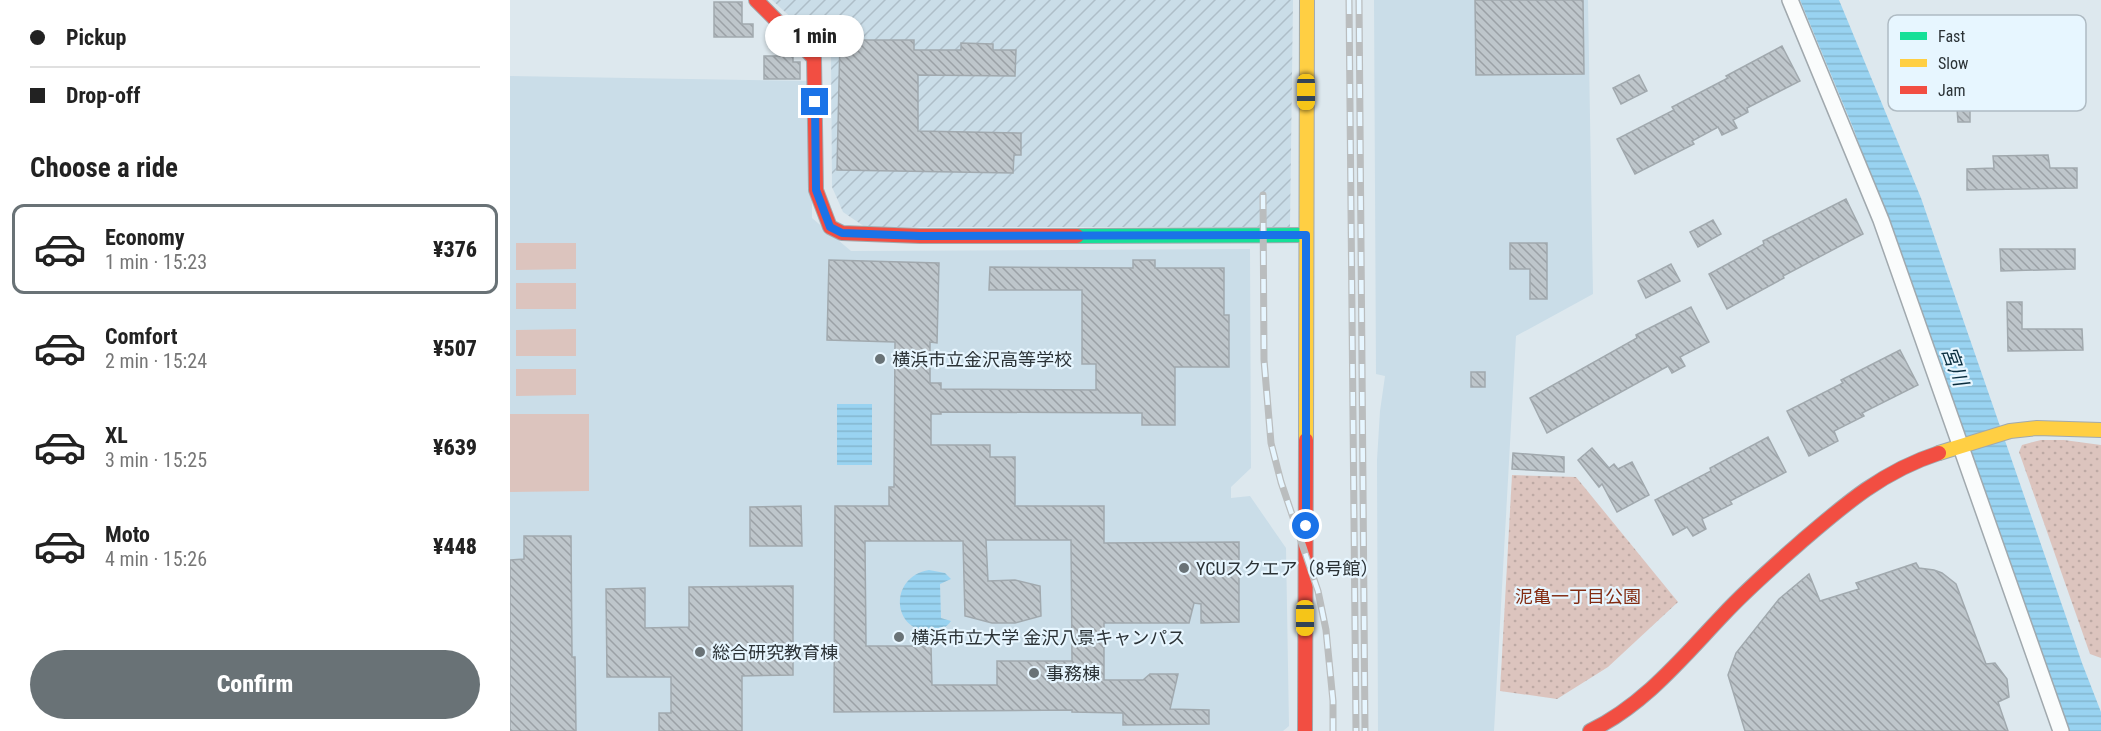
<!DOCTYPE html>
<meta charset="utf-8">
<style>
:root{--surface:#fff;--page:#f6f6f6;--text:#222;--muted:#767676;--line:#e0e0e0;--accent:#697276}
body{margin:0;font-family:"Roboto Condensed","Noto Sans JP",sans-serif;background:var(--page);color:var(--text);height:100vh;display:flex;flex-direction:column;font-size:22px;white-space:nowrap}
*{box-sizing:border-box;margin:0}
p{font-size:20px;color:var(--muted)}
.icon{flex:none;width:33px;height:33px;fill:none;stroke:currentColor;stroke-width:2;stroke-linecap:round;stroke-linejoin:round}
.map{position:relative;flex:1;overflow:hidden}
.drawer{display:flex;flex-direction:column;background:var(--surface);width:510px}
.drawer>*{flex:none}
.guide{display:grid;align-content:center;height:132px;padding:0 30px;background:var(--surface)}
.end{position:absolute;width:27px;height:27px;margin:-14px;border:8px solid #1a73e8;background:#fff;box-shadow:0 0 0 3px #fff}
.from{border-radius:50%}
.bubble{position:absolute;height:42px;border-radius:21px;background:var(--surface);box-shadow:0 2px 4px #0004;font-size:20px;font-weight:800;line-height:42px;text-align:center}
.car{position:absolute;width:18px;height:36px;margin:-18px -9px;border-radius:8px;box-shadow:0 0 4px 2px #0007;background:linear-gradient(#f5c518 24%,#345 0 40%,#f5c518 0 76%,#345 0 86%,#f5c518 0)}
.guide b{display:flex;align-items:center;gap:21px;height:57px;font-size:22px}
.guide b+b{border-top:2px solid var(--line)}
.guide i{width:15px;height:15px;background:var(--text)}
ul{padding:0;list-style:none}
li{display:flex;align-items:center;gap:18px;height:90px;margin:0 12px 9px;padding:0 18px;border:3px solid transparent;border-radius:12px}
li div{flex:1}
li b{display:block;font-size:22px}
li em{font-style:normal;font-weight:800}
li.current{border-color:var(--accent)}
li>.icon{width:54px;height:54px;stroke-width:1.5}
h2{padding:0 30px;font-size:27px;line-height:72px}
.action{display:flex;gap:12px;margin-top:auto;padding:12px 30px}
.action a{flex:1;height:69px;border-radius:36px;background:var(--accent);color:#fff;font-size:24px;font-weight:800;line-height:69px;text-align:center}
main{display:flex;flex:1;min-height:0}
.map>svg:first-child{display:block}
.built{fill:#cadde8}
.industrial{fill:url(#industrial-furrows)}
.green{fill:url(#green-dots)}
.pitch{fill:#dcc4be}
.water{fill:url(#water-rules)}
.building{fill:url(#building-back-hatch);stroke:#a1a9ae;stroke-width:1.5;fill-rule:evenodd}
.lines{fill:none;stroke-linecap:round;stroke-linejoin:round}
.street-casing{stroke:#a1a9ae;stroke-width:18}
.fast-casing{stroke:#a1a9ae;stroke-width:16}
.slow-casing{stroke:#a1a9ae;stroke-width:16}
.jam-casing{stroke:#a1a9ae;stroke-width:16}
.street{stroke:#fafcfc;stroke-width:15}
.fast{stroke:#16e098;stroke-width:14}
.slow{stroke:#ffcf43;stroke-width:14}
.jam{stroke:#f24e42;stroke-width:14}
.rail-casing{stroke:#babdbe;stroke-width:7}
.rail{stroke:#e7f6ff;stroke-width:4.5;stroke-dasharray:14;stroke-linecap:butt}
.route{stroke:#1a73e8;stroke-width:8}
.poi-dot{fill:#697276;stroke:#e7f6ff;stroke-width:2}
.labels{text-anchor:middle;dominant-baseline:central;stroke-width:4.5;stroke-linejoin:round;paint-order:stroke}
.poi-label{font-size:18px;fill:#2b3236;stroke:#e7f6ff;text-anchor:start}
.park-label{font-size:18px;fill:#832b11;stroke:#e7f6ff}
.water-label{font-size:20px;font-style:italic;fill:#0a2e3f;stroke:#e7f6ff}
.key{fill:#e7f6ff;stroke:#afbbc3;stroke-width:1.5}
.key-label{font-size:16px;fill:#2b3236}
</style>
<main>
<section class="drawer">
<div class="guide">
<b><i class="from"></i>Pickup</b>
<b><i></i>Drop-off</b>
</div>
<h2>Choose a ride</h2>
<ul>
<li class="current"><svg class="icon" aria-label="car" viewBox="0 0 24 24"><path d="M5 17H2v-5l4-1 3-4h7l3 4 3 1v5h-3M9 17h6M6 11h13"/><circle cx="7" cy="17" r="2"/><circle cx="17" cy="17" r="2"/></svg><div><b>Economy</b><p>1 min · 15:23</p></div><em>¥376</em></li>
<li><svg class="icon" aria-label="car" viewBox="0 0 24 24"><path d="M5 17H2v-5l4-1 3-4h7l3 4 3 1v5h-3M9 17h6M6 11h13"/><circle cx="7" cy="17" r="2"/><circle cx="17" cy="17" r="2"/></svg><div><b>Comfort</b><p>2 min · 15:24</p></div><em>¥507</em></li>
<li><svg class="icon" aria-label="car" viewBox="0 0 24 24"><path d="M5 17H2v-5l4-1 3-4h7l3 4 3 1v5h-3M9 17h6M6 11h13"/><circle cx="7" cy="17" r="2"/><circle cx="17" cy="17" r="2"/></svg><div><b>XL</b><p>3 min · 15:25</p></div><em>¥639</em></li>
<li><svg class="icon" aria-label="car" viewBox="0 0 24 24"><path d="M5 17H2v-5l4-1 3-4h7l3 4 3 1v5h-3M9 17h6M6 11h13"/><circle cx="7" cy="17" r="2"/><circle cx="17" cy="17" r="2"/></svg><div><b>Moto</b><p>4 min · 15:26</p></div><em>¥448</em></li>
</ul>
<div class="action"><a>Confirm</a></div>
</section>
<div class="map">
<svg width="1591" height="731" viewBox="0 0 1591 731">
<defs>
<pattern id="industrial-furrows" width="10" height="10" patternUnits="userSpaceOnUse" patternTransform="scale(1.5)"><rect width="10" height="10" fill="#cadde8"/><path d="M-1 1l2-2M0 10L10 0M9 11l2-2" fill="none" stroke="#aebec8"/></pattern>
<pattern id="green-dots" width="8" height="8" patternUnits="userSpaceOnUse" patternTransform="scale(1.5)"><rect width="8" height="8" fill="#dcc4be"/><path d="M2 2h.1M6 6h.1" fill="none" stroke="#bda9a4" stroke-width="1.8" stroke-linecap="round"/></pattern>
<pattern id="water-rules" width="6" height="5" patternUnits="userSpaceOnUse" patternTransform="scale(1.5)"><rect width="6" height="5" fill="#99d3f1"/><path d="M0 2.5h6" fill="none" stroke="#84b6cf"/></pattern>
<pattern id="building-back-hatch" width="6" height="6" patternUnits="userSpaceOnUse" patternTransform="scale(1.5)"><rect width="6" height="6" fill="#bec6cb"/><path d="M-1 5l2 2M0 0l6 6M5-1l2 2" fill="none" stroke="#9ba1a6"/></pattern>
</defs>
<rect width="100%" height="100%" fill="#dde8ee"/>
<g class="built">
<polygon points="864,0 1078,0 1083,294 1006,336 984,731 868,731 867,460 870,411 875,376 866,374"/>
<polygon points="0,76 302,81 302,218 341,251 740,249 741,468 721,487 721,498 740,496 776,548 779,726 773,731 0,731"/>
</g>
<polygon class="industrial" points="262,0 783,0 780,227 355,227 333,212 322,187 321,54"/>
<g class="green">
<polygon points="1531,440 1554,440 1591,445 1591,658 1580,654 1509,452 1512,445"/>
<polygon points="1002,475 1066,477 1168,602 1098,667 1047,699 990,691"/>
</g>
<g class="pitch">
<polygon points="6,243 66,243 66,269 6,270"/>
<rect x="6" y="283" width="60" height="26"/>
<polygon points="66,329 66,356 6,356 6,330"/>
<polygon points="6,369 66,369 66,395 6,396"/>
<polygon points="0,414 79,414 79,491 0,492"/>
</g>
<g class="water">
<polygon points="1290,0 1329,0 1411,198 1572,663 1591,712 1591,731 1554,731 1344,130"/>
<rect x="327" y="404" width="35" height="61"/>
<path d="M 419,570 L 435,573 L 441,579 L 430,584 L 431,618 L 441,621 C 436,628 430,630 421,631 C 382,632 378,577 419,570 Z"/>
</g>
<g class="building">
<polygon points="965,0 1073,0 1074,74 966,75"/>
<polygon points="204,2 232,2 232,24 243,24 243,37 204,37"/>
<polygon points="330,40 404,40 404,50 451,50 451,43 483,44 483,50 506,50 505,76 408,75 408,131 511,133 511,155 504,155 503,173 327,170"/>
<polygon points="1272,46 1290,81 1237,108 1238,112 1223,120 1227,128 1212,135 1208,127 1182,141 1184,144 1125,174 1107,139 1164,110 1162,107 1218,78 1216,76"/>
<polygon points="254,56 283,56 283,62 290,62 290,79 254,79"/>
<polygon points="1129,75 1137,91 1111,104 1103,88"/>
<polygon points="1447,108 1460,109 1460,122 1448,122"/>
<polygon points="1538,155 1540,168 1567,168 1567,188 1457,190 1457,169 1484,168 1483,156"/>
<polygon points="1336,199 1353,234 1273,276 1274,278 1217,309 1199,274 1254,244 1253,241"/>
<polygon points="1203,220 1211,234 1188,247 1180,232"/>
<polygon points="1000,243 1037,243 1037,299 1020,299 1020,269 1000,269"/>
<polygon points="1490,249 1565,249 1565,269 1491,271"/>
<path d="M 319,260 L 429,263 L 427,343 L 420,342 L 420,383 L 431,383 L 431,389 L 586,390 L 586,364 L 572,364 L 572,290 L 479,290 L 480,267 L 623,268 L 623,260 L 645,260 L 645,268 L 714,268 L 714,315 L 719,315 L 719,367 L 665,367 L 665,425 L 632,425 L 632,413 L 431,412 L 431,414 L 421,414 L 421,445 L 480,445 L 480,457 L 505,457 L 505,506 L 594,506 L 594,543 L 729,542 L 729,622 L 691,623 L 691,604 L 684,603 L 679,623 L 594,623 L 594,680 L 633,680 L 640,674 L 668,674 L 660,709 L 699,710 L 699,724 L 613,725 L 613,713 L 562,712 L 562,710 L 324,712 L 325,506 L 379,506 L 379,487 L 384,487 L 385,342 L 317,340 ZM 476,540 L 561,540 L 562,661 L 487,661 L 487,685 L 422,685 L 421,646 L 356,646 L 355,541 L 453,541 L 455,616 L 482,623 L 505,623 L 531,616 L 530,586 L 505,580 L 478,581 Z"/>
<polygon points="1161,264 1170,281 1136,298 1128,281"/>
<polygon points="1497,302 1512,302 1512,329 1572,329 1573,350 1498,351"/>
<polygon points="1181,307 1199,342 1170,357 1175,366 1162,373 1158,366 1037,433 1020,398 1127,338 1126,335"/>
<polygon points="1390,350 1408,385 1352,413 1354,416 1324,431 1328,441 1299,456 1277,411 1333,383 1331,380"/>
<rect x="961" y="372" width="14" height="15"/>
<polygon points="1258,437 1276,472 1220,501 1222,504 1192,519 1196,529 1183,536 1177,527 1163,535 1145,500 1201,471 1200,468"/>
<polygon points="1082,448 1099,468 1104,464 1108,469 1122,462 1139,495 1107,512 1092,484 1089,487 1068,460"/>
<polygon points="1003,453 1054,457 1054,472 1002,469"/>
<polygon points="291,506 292,546 240,546 240,507"/>
<polygon points="14,536 61,536 62,657 65,657 66,731 0,731 0,560 14,559"/>
<polygon points="1406,563 1409,568 1424,570 1432,573 1446,584 1476,664 1485,663 1497,679 1499,697 1488,702 1498,731 1235,731 1218,675 1226,653 1269,599 1299,574 1310,601 1349,589 1346,583"/>
<polygon points="283,586 283,675 232,676 232,731 149,731 149,713 161,713 161,677 97,677 96,589 135,588 135,628 179,627 179,587"/>
</g>
<g class="lines">
<defs>
<polyline id="street" points="1280,0 1371,220 1551,731"/>
<polyline id="fast" points="567,236 796,235"/>
<g id="slow">
<polyline points="796,440 797,0"/>
<polyline points="1429,453 1500,431 1527,428 1591,430"/>
</g>
<g id="jam">
<polyline points="246,0 304,58 306,190 320,227 332,233 410,236 567,236"/>
<polyline points="795,731 796,440"/>
<path d="M 1080,731 C 1134,705 1172,658 1213,615 C 1238,588 1265,565 1292,541 C 1335,504 1373,471 1429,453"/>
</g>
</defs>
<use href="#street" class="street-casing"/>
<use href="#fast" class="fast-casing"/>
<use href="#slow" class="slow-casing"/>
<use href="#jam" class="jam-casing"/>
<use href="#street" class="street"/>
<use href="#fast" class="fast"/>
<use href="#slow" class="slow"/>
<use href="#jam" class="jam"/>
<defs>
<g id="rail">
<polyline points="839,0 846,731"/>
<polyline points="849,0 855,731"/>
<polyline points="753,195 754,360 761,443 771,482 808,591 816,630 823,701 823,731"/>
</g>
</defs>
<use href="#rail" class="rail-casing"/>
<use href="#rail" class="rail"/>
</g>
<g class="lines">
<polyline class="route" points="305,102 306,190 320,227 332,233 410,236 796,235 796,526"/>
</g>
<g class="poi-dot">
<circle cx="370" cy="359" r="6"/>
<circle cx="674" cy="568" r="6"/>
<circle cx="389" cy="637" r="6"/>
<circle cx="190" cy="652" r="6"/>
<circle cx="524" cy="673" r="6"/>
</g>
<g class="labels">
<g class="poi-label">
<text x="382" y="359">横浜市立金沢高等学校</text>
<text x="686" y="568">YCUスクエア（8号館）</text>
<text x="401" y="637">横浜市立大学 金沢八景キャンパス</text>
<text x="202" y="652">総合研究教育棟</text>
<text x="536" y="673">事務棟</text>
</g>
<g class="park-label">
<text x="1068" y="596">泥亀一丁目公園</text>
</g>
<g class="water-label">
<text transform="translate(1445 366) rotate(70)">宮川</text>
</g>
</g>
<rect x="1378" y="15" width="198" height="96" rx="9" class="key"/>
<rect x="1390" y="32" width="27" height="8" fill="#16e098"/>
<rect x="1390" y="59" width="27" height="8" fill="#ffcf43"/>
<rect x="1390" y="86" width="27" height="8" fill="#f24e42"/>
<g class="key-label">
<text x="1428" y="42">Fast</text>
<text x="1428" y="69">Slow</text>
<text x="1428" y="96">Jam</text>
</g>
</svg>
<i class="end from" style="left:796px;top:526px"></i>
<i class="end" style="left:305px;top:102px"></i>
<div class="bubble" style="left:255px;top:15px;width:99px">1 min</div>
<i class="car" style="left:796px;top:92px;rotate:180deg"></i>
<i class="car" style="left:795px;top:618px;rotate:180deg"></i>
</div>
</main>
